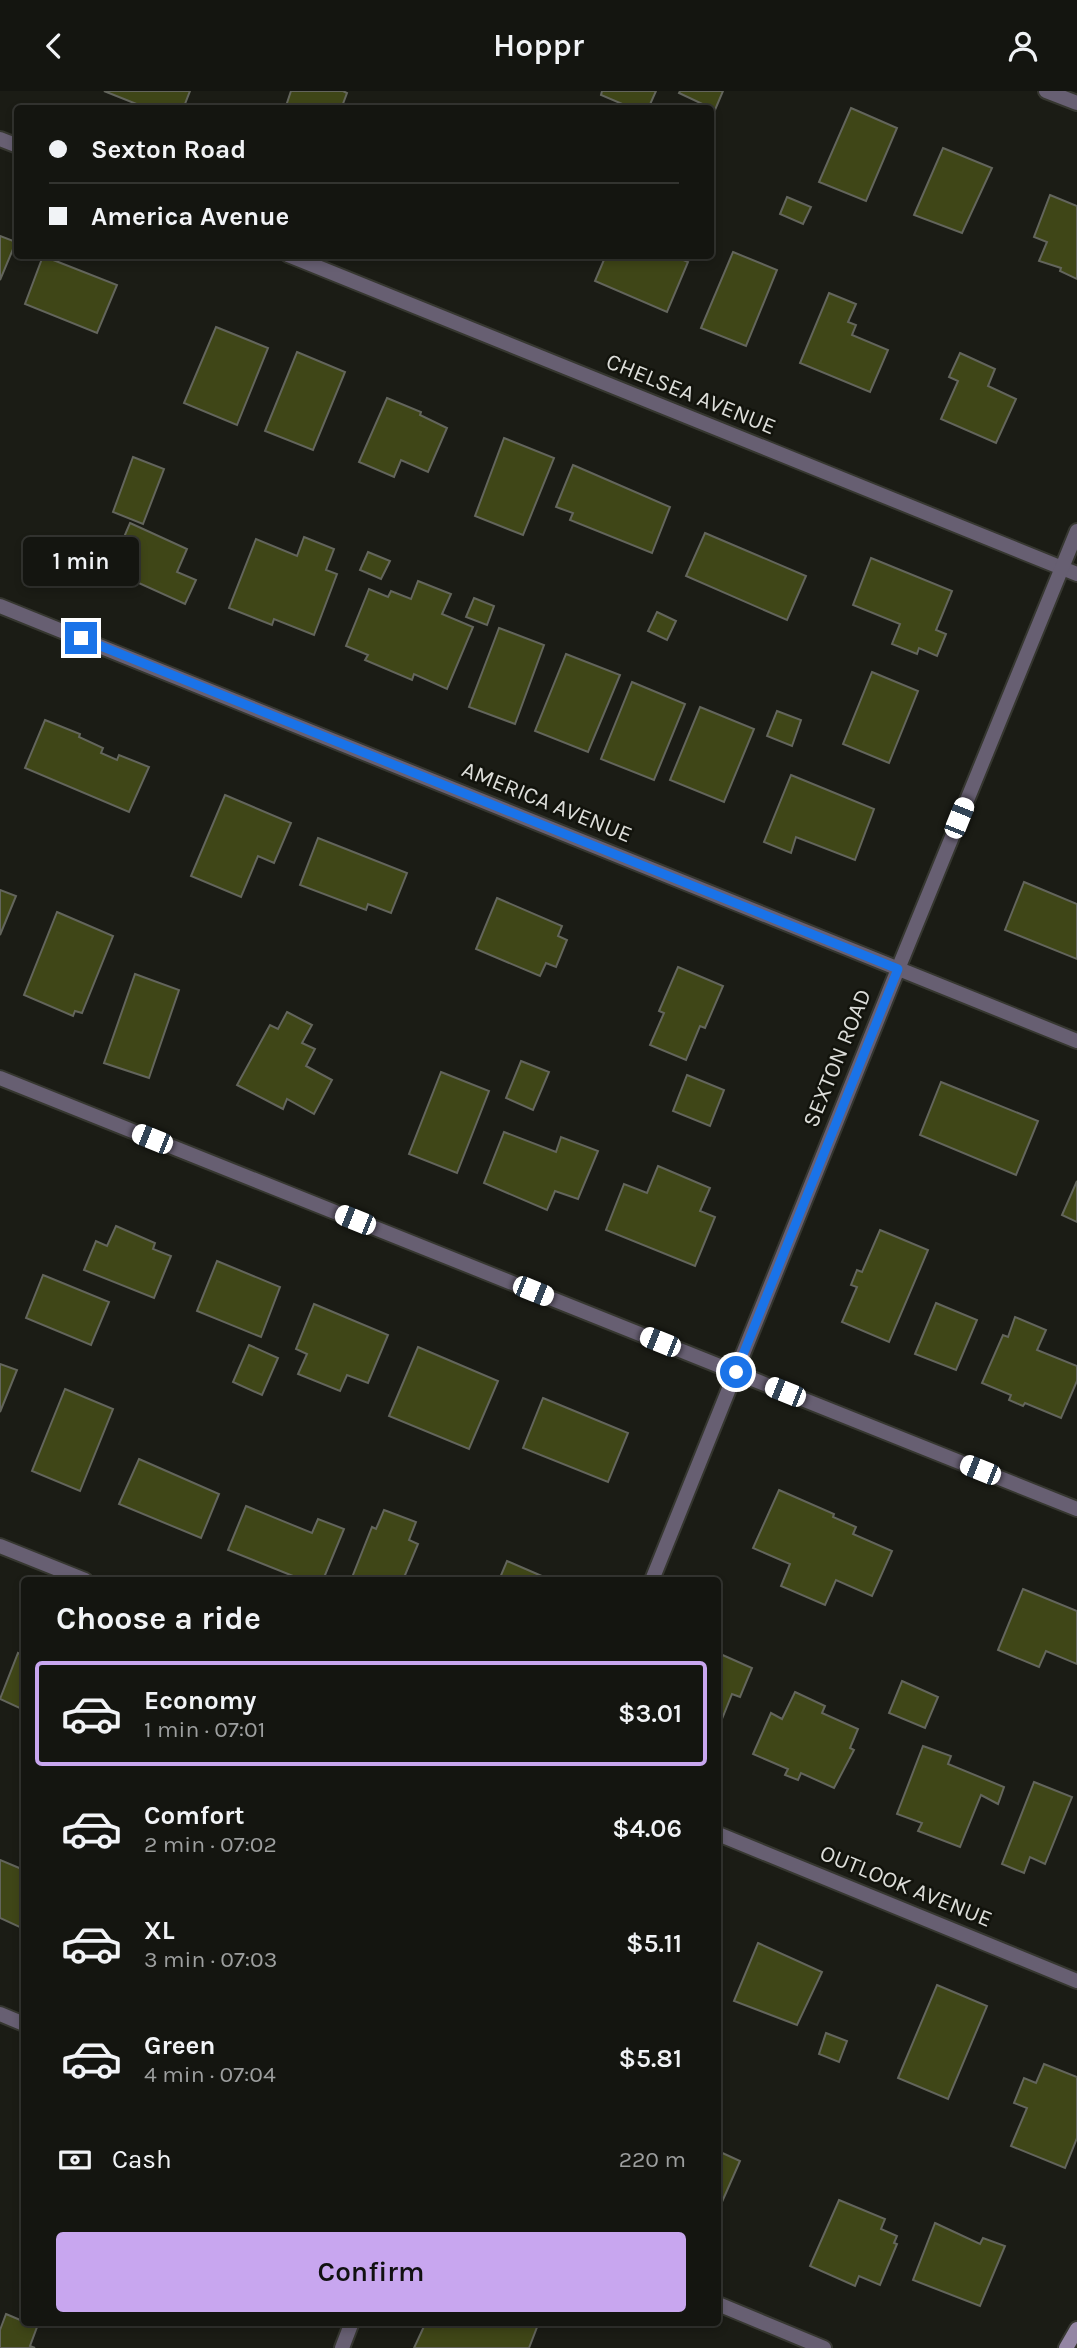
<!DOCTYPE html>
<meta charset="utf-8">
<style>
:root{--surface:#141510;--page:#21221e;--text:#f1f3f6;--muted:#9d9f9f;--line:#333430;--accent:#c8a6ef}
body{margin:0;font-family:Karla,sans-serif;background:var(--page);color:var(--text);height:100vh;display:flex;flex-direction:column;font-size:26px;white-space:nowrap}
*{box-sizing:border-box;margin:0}
p{font-size:23px;color:var(--muted)}
.icon{flex:none;width:38px;height:38px;fill:none;stroke:currentColor;stroke-width:2;stroke-linecap:round;stroke-linejoin:round}
.map{position:relative;flex:1;overflow:hidden}
.sheet{position:absolute;left:21px;top:1486px;width:700px;height:749px;display:flex;flex-direction:column;background:var(--surface);border-radius:7px;box-shadow:0 4px 10px #0003,0 0 0 2px var(--line)}
.sheet>*{flex:none}
.hud{position:absolute;left:14px;top:14px;width:700px;height:154px;border-radius:7px;box-shadow:0 4px 10px #0003,0 0 0 2px var(--line);display:grid;align-content:center;height:154px;padding:0 35px;background:var(--surface)}
.end{position:absolute;width:32px;height:32px;margin:-16px;border:9px solid #1a73e8;background:#fff;box-shadow:0 0 0 4px #fff}
.from{border-radius:50%}
.bubble{position:absolute;height:49px;border-radius:7px;background:var(--surface);box-shadow:0 4px 10px #0003,0 0 0 2px var(--line);font-size:23px;font-weight:600;line-height:49px;text-align:center}
.car{position:absolute;width:21px;height:42px;margin:-21px -10px;border-radius:9px;box-shadow:0 0 5px 2px #0007;background:linear-gradient(#fff 24%,#345 0 40%,#fff 0 76%,#345 0 86%,#fff 0)}
.hud b{display:flex;align-items:center;gap:24px;height:66px;font-size:26px}
.hud b+b{border-top:2px solid var(--line)}
.hud i{width:18px;height:18px;background:var(--text)}
ul{padding:0;list-style:none}
li{display:flex;align-items:center;gap:21px;height:105px;margin:0 14px 10px;padding:0 21px;border:4px solid transparent;border-radius:7px}
li div{flex:1}
li b{display:block;font-size:26px}
li em{font-style:normal;font-weight:600}
li.active{border-color:var(--accent)}
li>.icon{width:63px;height:63px;stroke-width:1.5}
h2{padding:0 35px;font-size:32px;line-height:84px}
.pay{display:flex;align-items:center;gap:18px;height:77px;padding:0 35px;font-size:26px}
.pay p{margin-inline-start:auto}
.action{display:flex;gap:14px;margin-top:auto;padding:14px 35px}
.action a{flex:1;height:80px;border-radius:7px;background:var(--accent);color:#111;font-size:28px;font-weight:600;line-height:80px;text-align:center}
header{display:flex;justify-content:space-between;align-items:center;height:91px;padding:0 35px;background:var(--surface);font-size:32px;font-weight:600}
.map>svg:first-child{display:block}
.building{fill:#3f4617;stroke:#63655c;stroke-width:2}
.lines{fill:none;stroke-linecap:round;stroke-linejoin:round}
.minor-casing{stroke:#363730;stroke-width:18}
.secondary-casing{stroke:#363730;stroke-width:18}
.minor{stroke:#675f72;stroke-width:14}
.secondary{stroke:#9486a4;stroke-width:14}
.route{stroke:#1a73e8;stroke-width:9}
.labels{text-anchor:middle;dominant-baseline:central;stroke-width:5;stroke-linejoin:round;paint-order:stroke}
.street-label{font-size:23px;fill:#dcddd9;stroke:#12130c}
</style>
<header><svg class="icon" aria-label="back" viewBox="0 0 24 24"><path d="M15 5l-7 7 7 7"/></svg>Hoppr<svg class="icon" aria-label="person" viewBox="0 0 24 24"><circle cx="12" cy="8" r="4"/><path d="M4 21q1-7 8-7t8 7"/></svg></header>
<div class="map">
<svg width="1077" height="2257" viewBox="0 0 1077 2257">
<rect width="100%" height="100%" fill="#1b1c15"/>
<g class="building">
<polygon points="104,0 190,0 183,18 149,18"/>
<polygon points="291,0 343,0 347,2 341,18 285,18"/>
<polygon points="602,0 656,0 648,18 634,18 601,4"/>
<polygon points="680,0 723,0 715,19 679,2"/>
<polygon points="851,17 897,37 866,110 819,91"/>
<polygon points="943,57 992,77 962,142 914,124"/>
<polygon points="1050,104 1077,115 1077,188 1060,180 1061,177 1039,170 1047,151 1034,146"/>
<polygon points="787,106 811,116 803,133 780,123"/>
<polygon points="0,145 16,151 0,189"/>
<polygon points="733,161 777,179 746,255 701,237"/>
<polygon points="606,164 672,164 688,171 667,221 595,190"/>
<polygon points="43,165 117,194 97,242 25,213"/>
<polygon points="829,202 856,213 848,231 856,234 852,244 888,259 870,301 800,272"/>
<polygon points="216,236 268,257 237,334 184,312"/>
<polygon points="297,261 345,281 313,359 265,340"/>
<polygon points="960,262 995,278 988,295 1016,308 996,352 941,328 958,290 949,286"/>
<polygon points="387,307 421,321 420,324 447,337 428,381 401,369 394,386 359,371"/>
<polygon points="504,347 554,367 523,444 475,425"/>
<polygon points="133,366 164,378 143,433 113,421"/>
<polygon points="573,374 670,416 652,462 570,429 573,422 556,416"/>
<polygon points="130,432 187,458 177,481 196,489 185,513 110,479"/>
<polygon points="705,442 806,485 787,529 686,485"/>
<polygon points="304,446 334,458 326,479 337,483 314,544 274,528 272,534 229,517 256,448 297,465"/>
<polygon points="368,461 390,470 381,488 360,479"/>
<polygon points="871,467 952,500 936,539 946,543 937,565 919,557 917,563 892,553 900,533 853,514"/>
<polygon points="418,490 451,503 442,523 473,536 447,598 414,583 412,589 365,569 368,564 346,555 369,498 388,506 391,500 411,508"/>
<polygon points="474,507 494,515 487,534 466,526"/>
<polygon points="657,521 676,530 667,549 648,540"/>
<polygon points="499,537 544,554 515,633 469,616"/>
<polygon points="566,563 620,584 588,661 535,640"/>
<polygon points="872,581 918,600 889,672 843,653"/>
<polygon points="632,591 685,613 654,689 601,668"/>
<polygon points="700,616 754,638 724,711 670,689"/>
<polygon points="777,620 801,629 792,655 767,645"/>
<polygon points="45,629 80,643 79,646 103,657 101,662 117,669 119,664 149,676 129,721 25,677"/>
<polygon points="791,684 874,718 855,769 796,746 791,762 764,751"/>
<polygon points="225,704 291,732 274,772 258,765 241,806 191,785"/>
<polygon points="318,747 407,782 391,822 368,813 366,819 300,794"/>
<polygon points="1024,791 1077,813 1077,868 1005,839"/>
<polygon points="0,799 16,805 0,844"/>
<polygon points="497,807 562,835 558,845 567,849 556,876 546,872 540,885 476,858"/>
<polygon points="57,821 113,845 82,922 75,920 73,925 24,904"/>
<polygon points="678,876 723,895 705,937 700,935 686,969 650,954 664,922 659,920"/>
<polygon points="135,883 179,899 149,987 104,972"/>
<polygon points="287,921 312,934 302,952 315,958 306,975 332,989 314,1023 287,1008 283,1018 237,994 270,934 278,938"/>
<polygon points="521,970 549,981 533,1019 506,1007"/>
<polygon points="441,981 489,1000 457,1082 409,1063"/>
<polygon points="687,984 724,999 710,1035 673,1020"/>
<polygon points="941,991 1038,1030 1016,1084 920,1044"/>
<polygon points="504,1041 556,1061 561,1046 598,1060 578,1108 555,1100 547,1119 484,1092"/>
<polygon points="658,1075 710,1097 700,1120 715,1126 695,1175 606,1139 624,1093 647,1102"/>
<polygon points="1077,1090 1077,1131 1062,1124"/>
<polygon points="116,1135 155,1152 153,1158 171,1165 154,1207 84,1179 96,1150 107,1155"/>
<polygon points="880,1139 928,1159 889,1251 842,1231 857,1196 851,1194 857,1179 862,1181"/>
<polygon points="217,1170 280,1196 261,1246 197,1220"/>
<polygon points="43,1184 109,1211 91,1254 26,1227"/>
<polygon points="936,1212 977,1229 956,1279 915,1263"/>
<polygon points="314,1213 388,1244 368,1292 347,1284 340,1300 298,1283 307,1263 296,1258"/>
<polygon points="1015,1226 1046,1239 1037,1259 1077,1275 1077,1290 1061,1327 1025,1312 1023,1315 1009,1309 1011,1304 982,1292 1003,1244 1008,1246"/>
<polygon points="249,1254 278,1267 262,1304 233,1291"/>
<polygon points="418,1256 498,1290 469,1358 389,1325"/>
<polygon points="0,1273 17,1279 0,1321"/>
<polygon points="65,1298 113,1318 80,1400 32,1380"/>
<polygon points="543,1307 628,1342 608,1391 523,1357"/>
<polygon points="139,1368 219,1403 201,1447 119,1413"/>
<polygon points="779,1399 834,1423 833,1426 856,1436 853,1443 892,1460 872,1505 836,1489 825,1514 781,1495 790,1473 753,1457"/>
<polygon points="246,1415 312,1442 318,1428 344,1438 323,1489 303,1489 228,1459"/>
<polygon points="384,1419 416,1431 409,1449 418,1453 403,1489 351,1489 372,1436 376,1438"/>
<polygon points="507,1470 551,1489 499,1489"/>
<polygon points="1023,1498 1077,1520 1077,1573 1046,1560 1039,1576 998,1559"/>
<polygon points="18,1562 24,1565 24,1619 0,1608"/>
<polygon points="718,1562 752,1577 740,1606 732,1603 718,1638"/>
<polygon points="902,1590 938,1606 925,1637 889,1622"/>
<polygon points="795,1601 825,1615 822,1622 858,1638 850,1657 854,1659 834,1697 801,1682 798,1689 785,1684 788,1678 753,1663 771,1622 782,1628"/>
<polygon points="923,1655 951,1665 948,1673 1004,1696 998,1713 981,1704 960,1756 918,1740 922,1732 897,1723"/>
<polygon points="1034,1691 1072,1706 1045,1773 1030,1766 1024,1782 1002,1773"/>
<polygon points="0,1769 24,1779 24,1838 0,1827"/>
<polygon points="758,1852 822,1881 797,1934 734,1910"/>
<polygon points="937,1894 987,1915 948,2008 898,1987"/>
<polygon points="826,1942 847,1950 839,1971 819,1963"/>
<polygon points="1044,1973 1077,1986 1077,2047 1065,2077 1011,2055 1027,2017 1014,2012 1024,1987 1036,1992"/>
<polygon points="718,2060 740,2070 718,2120"/>
<polygon points="839,2109 885,2128 881,2138 897,2145 894,2152 897,2153 880,2194 859,2185 855,2195 810,2175"/>
<polygon points="935,2132 980,2153 983,2147 1005,2155 980,2215 913,2189"/>
<polygon points="6,2223 37,2236 30,2255 35,2257 0,2257 0,2239"/>
<polygon points="426,2231 539,2231 529,2257 414,2257"/>
</g>
<g class="lines">
<defs>
<g id="minor">
<polyline points="1046,0 1077,12"/>
<polyline points="0,48 18,55"/>
<polyline points="288,164 1077,483"/>
<polyline points="0,515 1077,950"/>
<polyline points="0,987 1077,1418"/>
<polyline points="0,1455 85,1489"/>
<polyline points="652,1489 898,878 1077,440"/>
<polyline points="718,1743 1077,1890"/>
<polyline points="0,1923 24,1933"/>
<polyline points="718,2213 824,2257"/>
<polyline points="342,2257 352,2231"/>
</g>
<polyline id="secondary" points="1066,2257 1077,2238"/>
</defs>
<use href="#minor" class="minor-casing"/>
<use href="#secondary" class="secondary-casing"/>
<use href="#minor" class="minor"/>
<use href="#secondary" class="secondary"/>
</g>
<g class="lines">
<polyline class="route" points="81,547 898,878 736,1281"/>
</g>
<g class="labels">
<g class="street-label">
<text transform="translate(691 303) rotate(22)">CHELSEA AVENUE</text>
<text transform="translate(547 711) rotate(22)">AMERICA AVENUE</text>
<text transform="translate(837 967) rotate(-68)">SEXTON ROAD</text>
<text transform="translate(906 1795) rotate(22)">OUTLOOK AVENUE</text>
</g>
</g>
</svg>
<i class="end from" style="left:736px;top:1281px"></i>
<i class="end" style="left:81px;top:547px"></i>
<div class="bubble" style="left:23px;top:446px;width:116px">1 min</div>
<i class="car" style="left:959px;top:727px;rotate:22deg"></i>
<i class="car" style="left:152px;top:1048px;rotate:292deg"></i>
<i class="car" style="left:355px;top:1129px;rotate:292deg"></i>
<i class="car" style="left:533px;top:1200px;rotate:112deg"></i>
<i class="car" style="left:660px;top:1251px;rotate:292deg"></i>
<i class="car" style="left:785px;top:1301px;rotate:292deg"></i>
<i class="car" style="left:980px;top:1379px;rotate:292deg"></i>
<div class="hud">
<b><i class="from"></i>Sexton Road</b>
<b><i></i>America Avenue</b>
</div>
<section class="sheet">
<h2>Choose a ride</h2>
<ul>
<li class="active"><svg class="icon" aria-label="car" viewBox="0 0 24 24"><path d="M5 17H2v-5l4-1 3-4h7l3 4 3 1v5h-3M9 17h6M6 11h13"/><circle cx="7" cy="17" r="2"/><circle cx="17" cy="17" r="2"/></svg><div><b>Economy</b><p>1 min · 07:01</p></div><em>$3.01</em></li>
<li><svg class="icon" aria-label="car" viewBox="0 0 24 24"><path d="M5 17H2v-5l4-1 3-4h7l3 4 3 1v5h-3M9 17h6M6 11h13"/><circle cx="7" cy="17" r="2"/><circle cx="17" cy="17" r="2"/></svg><div><b>Comfort</b><p>2 min · 07:02</p></div><em>$4.06</em></li>
<li><svg class="icon" aria-label="car" viewBox="0 0 24 24"><path d="M5 17H2v-5l4-1 3-4h7l3 4 3 1v5h-3M9 17h6M6 11h13"/><circle cx="7" cy="17" r="2"/><circle cx="17" cy="17" r="2"/></svg><div><b>XL</b><p>3 min · 07:03</p></div><em>$5.11</em></li>
<li><svg class="icon" aria-label="car" viewBox="0 0 24 24"><path d="M5 17H2v-5l4-1 3-4h7l3 4 3 1v5h-3M9 17h6M6 11h13"/><circle cx="7" cy="17" r="2"/><circle cx="17" cy="17" r="2"/></svg><div><b>Green</b><p>4 min · 07:04</p></div><em>$5.81</em></li>
</ul>
<div class="pay"><svg class="icon" aria-label="cash" viewBox="0 0 24 24"><path d="M3 7h18v10H3z"/><circle cx="12" cy="12" r="2"/></svg>Cash<p>220 m</p></div>
<div class="action"><a>Confirm</a></div>
</section>
</div>
